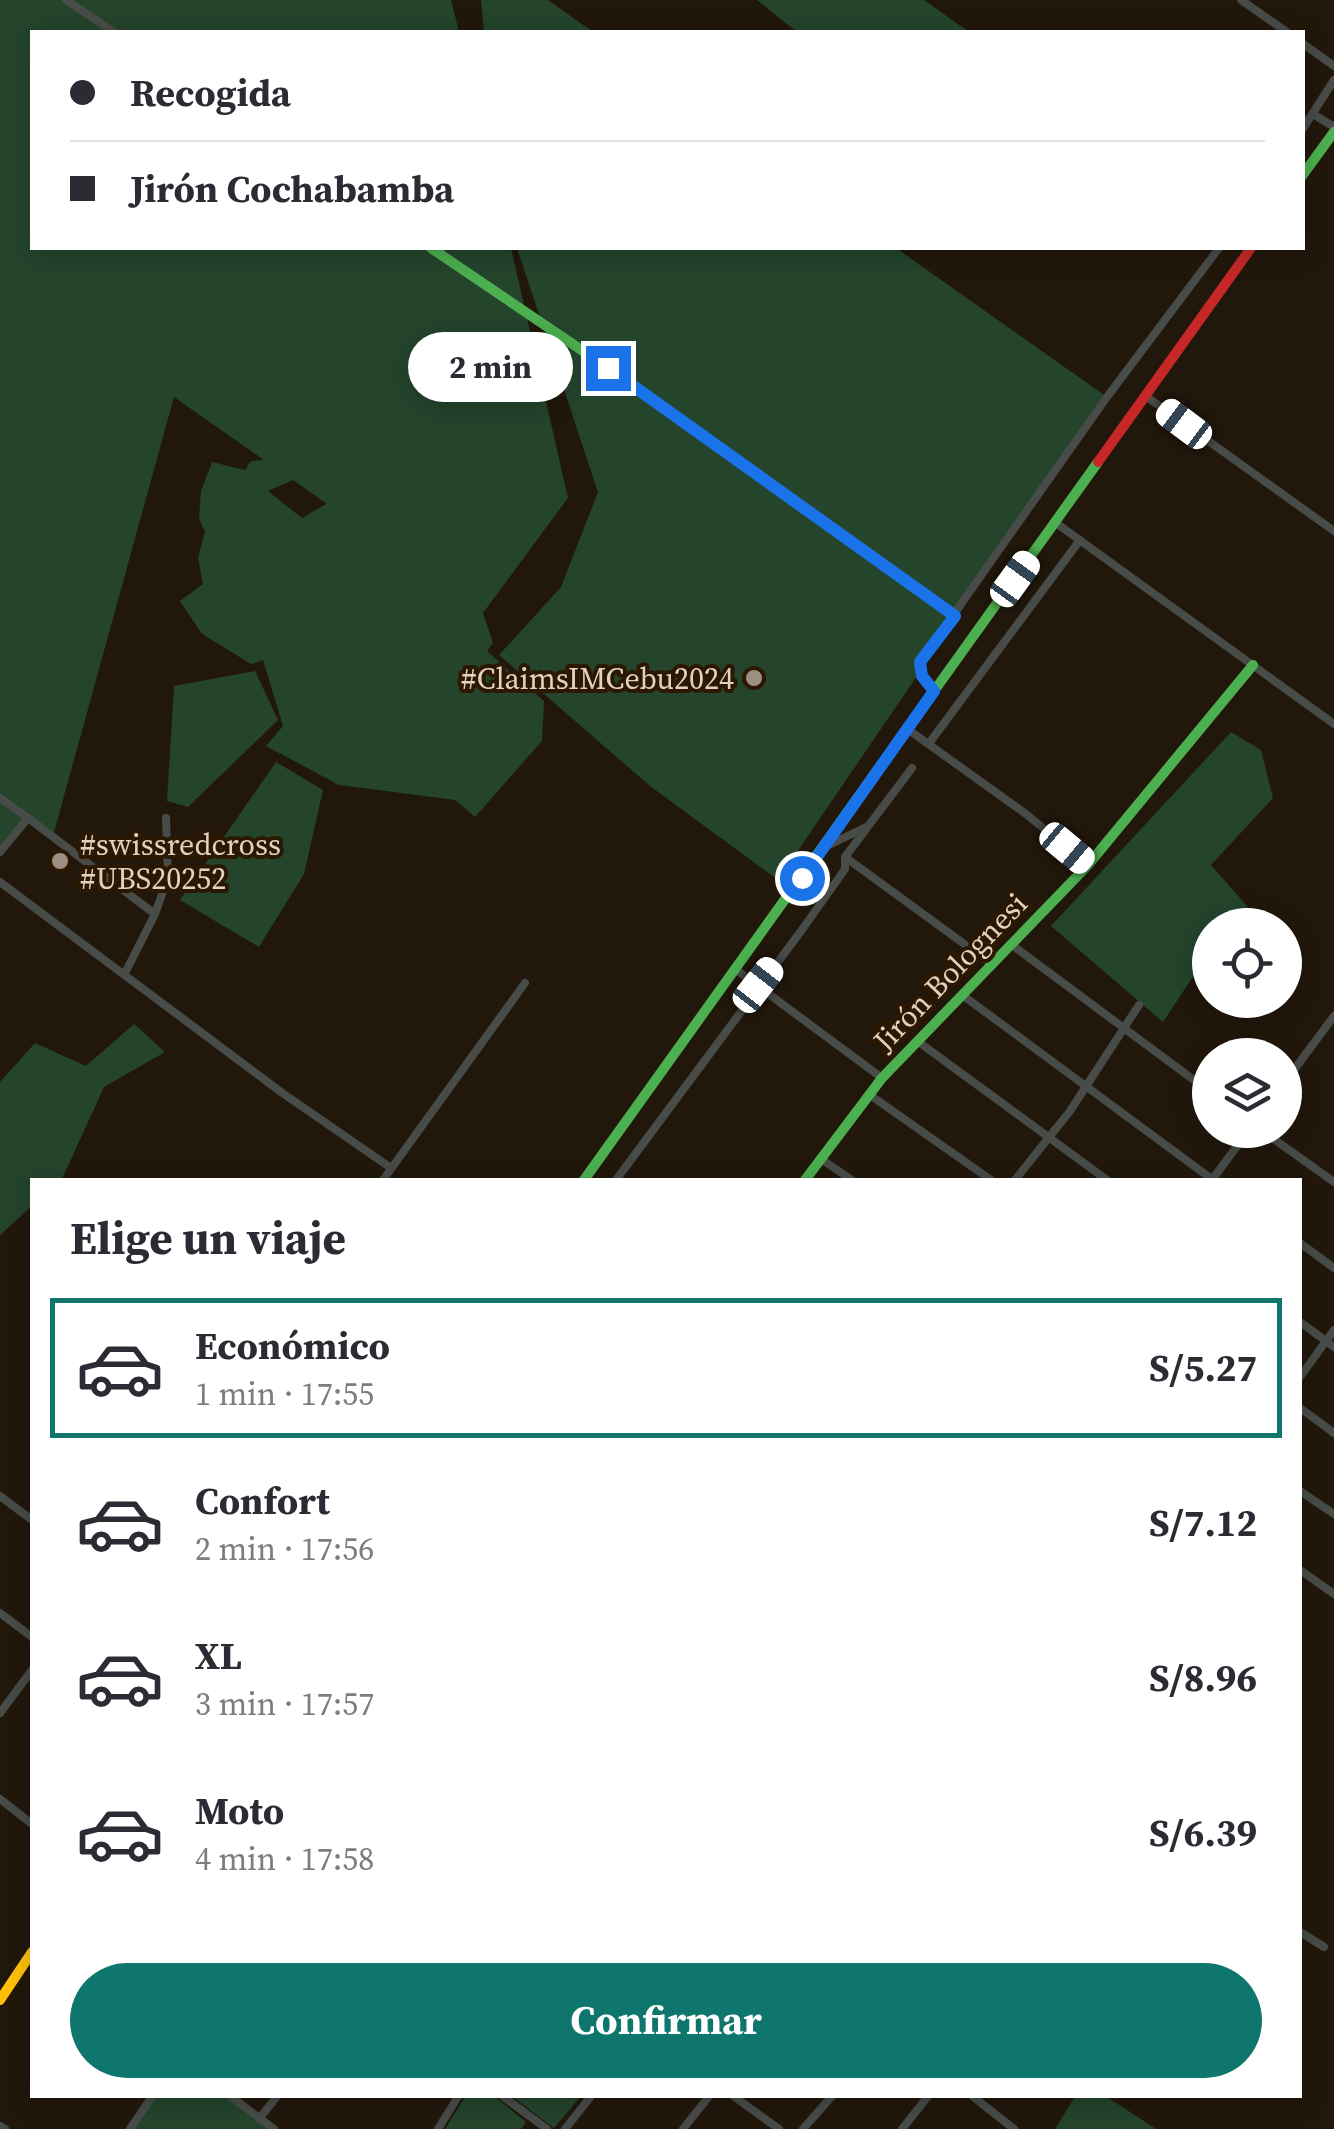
<!DOCTYPE html>
<html lang="es">
<meta charset="utf-8">
<style>
:root{--surface:#fff;--page:#f7f7f7;--text:#2b2b33;--muted:#7c7c81;--line:#e1e1e2;--accent:#0f766e}
body{margin:0;font-family:"Source Serif 4",serif;background:var(--page);color:var(--text);height:100vh;display:flex;flex-direction:column;font-size:38px;white-space:nowrap}
*{box-sizing:border-box;margin:0}
p{font-size:32px;color:var(--muted)}
.icon{flex:none;width:55px;height:55px;fill:none;stroke:currentColor;stroke-width:2;stroke-linecap:round;stroke-linejoin:round}
.map{position:relative;flex:1;overflow:hidden}
.panel{position:absolute;left:30px;top:1178px;width:1272px;height:920px;display:flex;flex-direction:column;background:var(--surface);border-radius:0px;box-shadow:0 5px 25px #0003}
.panel>*{flex:none}
.guide{position:absolute;left:30px;top:30px;width:1275px;height:220px;border-radius:0px;box-shadow:0 5px 25px #0003;display:grid;align-content:center;height:220px;padding:0 40px;background:var(--surface)}
.fabs{position:absolute;left:1192px;top:908px;display:grid;gap:20px}
.fabs a{display:grid;place-items:center;width:110px;height:110px;border-radius:50%;background:var(--surface);box-shadow:0 5px 25px #0003;font-size:50px}
.end{position:absolute;width:45px;height:45px;margin:-22px;border:12px solid #1a73e8;background:#fff;box-shadow:0 0 0 5px #fff}
.from{border-radius:50%}
.bubble{position:absolute;height:70px;border-radius:35px;background:var(--surface);box-shadow:0 5px 25px #0003;font-size:32px;font-weight:700;line-height:70px;text-align:center}
.car{position:absolute;width:30px;height:60px;margin:-30px -15px;border-radius:12px;box-shadow:0 0 8px 2px #0007;background:linear-gradient(#fff 24%,#345 0 40%,#fff 0 76%,#345 0 86%,#fff 0)}
.guide b{display:flex;align-items:center;gap:35px;height:95px;font-size:38px}
.guide b+b{border-top:2px solid var(--line)}
.guide i{width:25px;height:25px;background:var(--text)}
ul{padding:0;list-style:none}
li{display:flex;align-items:center;gap:30px;height:140px;margin:0 20px 15px;padding:0 20px;border:5px solid transparent;border-radius:0px}
li div{flex:1}
li b{display:block;font-size:38px}
li em{font-style:normal;font-weight:700}
li.active{border-color:var(--accent)}
li>.icon{width:90px;height:90px;stroke-width:1.5}
h2{padding:0 40px;font-size:45px;line-height:120px}
.primary-button{display:flex;gap:20px;margin-top:auto;padding:20px 40px}
.primary-button a{flex:1;height:115px;border-radius:60px;background:var(--accent);color:#fff;font-size:40px;font-weight:700;line-height:115px;text-align:center}
.map>svg:first-child{display:block}
.green{fill:#24442c;fill-rule:evenodd}
.lines{fill:none;stroke-linecap:round;stroke-linejoin:round}
.street{stroke:#484c48;stroke-width:8}
.fast{stroke:#4caf50;stroke-width:10}
.slow{stroke:#ffc107;stroke-width:10}
.jam{stroke:#c62828;stroke-width:10}
.route{stroke:#1a73e8;stroke-width:12}
.poi-dot{fill:#9d9083;stroke:#2c1801;stroke-width:4}
.labels{text-anchor:middle;dominant-baseline:central;stroke-width:8;stroke-linejoin:round;paint-order:stroke}
.poi-label{font-size:30px;fill:#dfd1c3;stroke:#2c1801;text-anchor:end}
.street-label{font-size:30px;fill:#dfd1c3;stroke:#2c1801}
</style>
<div class="map">
<svg width="1334" height="2129" viewBox="0 0 1334 2129">
<rect width="100%" height="100%" fill="#22170b"/>
<g class="green">
<path d="M 0,0 L 451,0 L 459,32 L 32,32 L 32,248 L 511,248 L 568,498 L 483,613 L 493,643 L 487,651 L 544,701 L 542,741 L 475,817 L 455,800 L 339,785 L 266,746 L 283,726 L 263,660 L 251,664 L 202,634 L 180,601 L 203,584 L 198,558 L 205,532 L 199,518 L 201,491 L 212,462 L 245,470 L 251,461 L 264,460 L 174,397 L 53,836 L 28,818 L 0,852 ZM 293,480 L 327,504 L 326,504 L 302,518 L 268,491 Z"/>
<polygon points="548,0 593,32 484,32 481,0"/>
<polygon points="757,0 924,0 969,32 797,32"/>
<polygon points="517,248 896,248 1107,397 778,880 650,786 499,655 561,587 598,492"/>
<polygon points="255,671 278,720 188,807 167,801 174,686"/>
<polygon points="1231,732 1261,750 1273,798 1211,865 1248,907 1229,925 1210,925 1210,951 1163,1022 1051,926"/>
<polygon points="276,762 323,790 304,874 259,947 180,900"/>
<polygon points="134,1024 165,1052 104,1087 62,1179 32,1180 32,1206 0,1235 0,1082 35,1043 86,1066"/>
<polygon points="153,2095 231,2095 277,2129 128,2129"/>
<polygon points="466,2095 493,2095 526,2122 521,2129 445,2129"/>
<polygon points="510,2095 582,2095 554,2128"/>
<polygon points="1076,2095 1104,2095 1156,2129 1055,2129"/>
</g>
<g class="lines">
<g class="street">
<polyline points="66,0 114,32"/>
<polyline points="1241,0 1287,32"/>
<polyline points="1302,43 1334,66"/>
<polyline points="1313,114 1334,127"/>
<polyline points="1302,130 1334,80"/>
<polyline points="1147,397 1334,531"/>
<polyline points="1056,523 1334,724"/>
<polyline points="934,691 922,676 920,662 1107,397 1219,248"/>
<polyline points="906,728 1026,814 1088,865"/>
<polyline points="930,742 1080,540"/>
<polyline points="0,798 28,818 0,852"/>
<polyline points="28,818 155,914 125,973"/>
<polyline points="825,847 866,827"/>
<polyline points="845,857 993,965"/>
<polyline points="0,882 281,1092 391,1168"/>
<polyline points="155,914 168,877 166,818"/>
<polyline points="1012,945 1210,1092"/>
<polyline points="735,969 882,1078"/>
<polyline points="965,997 1213,1180"/>
<polyline points="920,1043 1107,1180"/>
<polyline points="1285,1082 1334,1016"/>
<polyline points="870,1095 991,1180"/>
<polyline points="1261,1130 1334,1182"/>
<polyline points="821,1159 852,1180"/>
<polyline points="383,1180 525,983"/>
<polyline points="616,1180 804,927 845,869 845,857 912,768"/>
<polyline points="1015,1180 1070,1111 1139,1005"/>
<polyline points="1212,1180 1249,1130"/>
<polyline points="1300,1243 1334,1268"/>
<polyline points="1300,1322 1334,1347"/>
<polyline points="1300,1377 1334,1330"/>
<polyline points="1300,1408 1334,1433"/>
<polyline points="1300,1491 1334,1514"/>
<polyline points="0,1496 32,1520"/>
<polyline points="1300,1570 1334,1594"/>
<polyline points="0,1613 32,1637"/>
<polyline points="0,1713 32,1670"/>
<polyline points="0,1799 32,1824"/>
<polyline points="1300,1932 1324,1947"/>
<polyline points="229,2095 274,2129"/>
<polyline points="501,2095 547,2129"/>
<polyline points="732,2095 779,2129"/>
<polyline points="971,2095 1014,2129"/>
<polyline points="259,2119 278,2095"/>
<polyline points="0,2126 5,2129"/>
<polyline points="130,2129 153,2095"/>
<polyline points="438,2129 459,2095"/>
<polyline points="565,2129 592,2095"/>
<polyline points="683,2129 710,2095"/>
<polyline points="803,2129 833,2095"/>
<polyline points="902,2129 929,2095"/>
</g>
<g class="fast">
<polyline points="1302,176 1334,132"/>
<polyline points="431,248 608,368 955,616"/>
<polyline points="584,1180 1098,462"/>
<polyline points="805,1180 882,1078 1088,865 1253,665"/>
</g>
<polyline class="slow" points="0,2000 32,1952"/>
<polyline class="jam" points="1098,462 1251,248"/>
</g>
<g class="lines">
<polyline class="route" points="608,368 955,616 920,662 922,676 934,691 802,878"/>
</g>
<g class="poi-dot">
<circle cx="754" cy="678" r="10"/>
<circle cx="60" cy="861" r="10"/>
</g>
<g class="labels">
<g class="poi-label">
<text x="734" y="678">#ClaimsIMCebu2024</text>
<text x="80" y="844" text-anchor="start">#swissredcross<tspan x="80" dy="34">#UBS20252</tspan></text>
</g>
<g class="street-label">
<text transform="translate(950 972) rotate(-46)">Jirón Bolognesi</text>
</g>
</g>
</svg>
<div class="fabs">
<a><svg class="icon" aria-label="locate" viewBox="0 0 24 24"><circle cx="12" cy="12" r="6"/><path d="M12 2v4M12 18v4M2 12h4M18 12h4"/></svg></a>
<a><svg class="icon" aria-label="layers" viewBox="0 0 24 24"><path d="M12 4l9 5-9 5-9-5zM3 14l9 5 9-5"/></svg></a>
</div>
<i class="end from" style="left:802px;top:878px"></i>
<i class="end" style="left:608px;top:368px"></i>
<div class="bubble" style="left:408px;top:332px;width:165px">2 min</div>
<i class="car" style="left:1184px;top:424px;rotate:307deg"></i>
<i class="car" style="left:1015px;top:579px;rotate:36deg"></i>
<i class="car" style="left:1067px;top:848px;rotate:130deg"></i>
<i class="car" style="left:758px;top:985px;rotate:38deg"></i>
<div class="guide">
<b><i class="from"></i>Recogida</b>
<b><i></i>Jirón Cochabamba</b>
</div>
<section class="panel">
<h2>Elige un viaje</h2>
<ul>
<li class="active"><svg class="icon" aria-label="car" viewBox="0 0 24 24"><path d="M5 17H2v-5l4-1 3-4h7l3 4 3 1v5h-3M9 17h6M6 11h13"/><circle cx="7" cy="17" r="2"/><circle cx="17" cy="17" r="2"/></svg><div><b>Económico</b><p>1 min · 17:55</p></div><em>S/5.27</em></li>
<li><svg class="icon" aria-label="car" viewBox="0 0 24 24"><path d="M5 17H2v-5l4-1 3-4h7l3 4 3 1v5h-3M9 17h6M6 11h13"/><circle cx="7" cy="17" r="2"/><circle cx="17" cy="17" r="2"/></svg><div><b>Confort</b><p>2 min · 17:56</p></div><em>S/7.12</em></li>
<li><svg class="icon" aria-label="car" viewBox="0 0 24 24"><path d="M5 17H2v-5l4-1 3-4h7l3 4 3 1v5h-3M9 17h6M6 11h13"/><circle cx="7" cy="17" r="2"/><circle cx="17" cy="17" r="2"/></svg><div><b>XL</b><p>3 min · 17:57</p></div><em>S/8.96</em></li>
<li><svg class="icon" aria-label="car" viewBox="0 0 24 24"><path d="M5 17H2v-5l4-1 3-4h7l3 4 3 1v5h-3M9 17h6M6 11h13"/><circle cx="7" cy="17" r="2"/><circle cx="17" cy="17" r="2"/></svg><div><b>Moto</b><p>4 min · 17:58</p></div><em>S/6.39</em></li>
</ul>
<div class="primary-button"><a>Confirmar</a></div>
</section>
</div>
